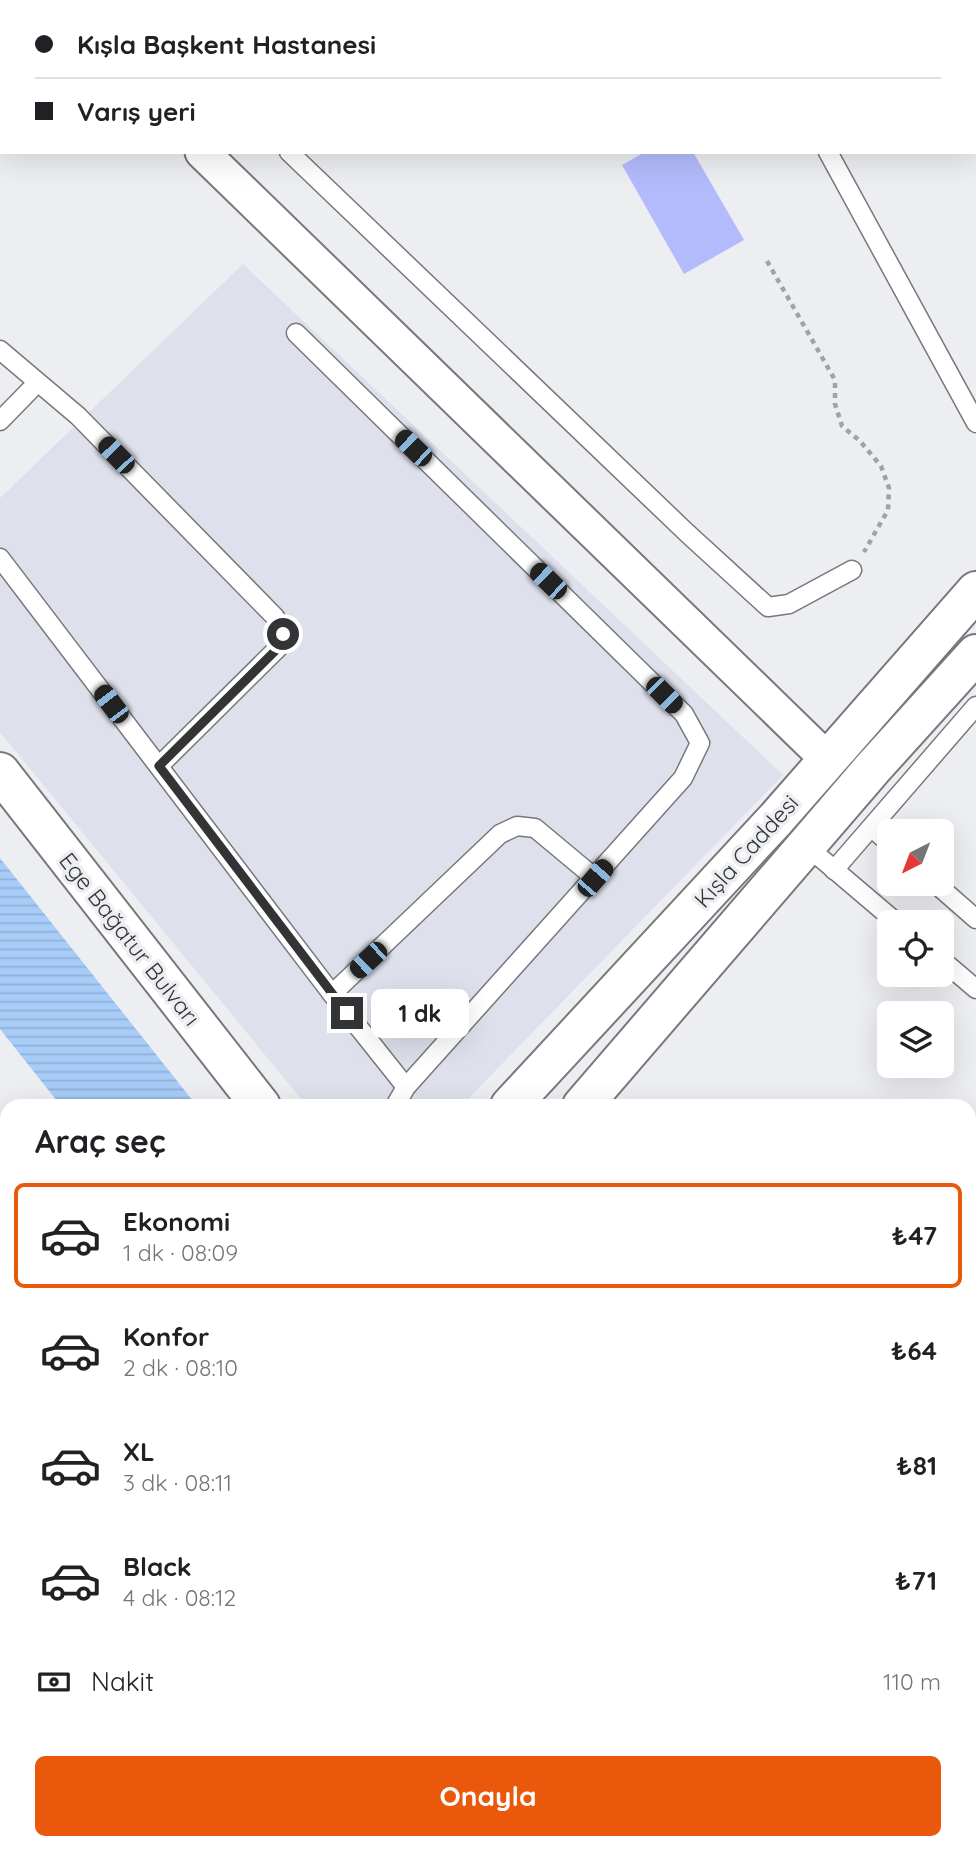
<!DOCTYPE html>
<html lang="tr">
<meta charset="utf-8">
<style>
:root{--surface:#fff;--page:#f6f6f6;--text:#202124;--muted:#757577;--line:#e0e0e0;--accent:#ea580c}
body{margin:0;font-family:Quicksand,sans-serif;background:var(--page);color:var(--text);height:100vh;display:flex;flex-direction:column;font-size:26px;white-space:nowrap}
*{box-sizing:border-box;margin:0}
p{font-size:23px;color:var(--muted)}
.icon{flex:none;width:38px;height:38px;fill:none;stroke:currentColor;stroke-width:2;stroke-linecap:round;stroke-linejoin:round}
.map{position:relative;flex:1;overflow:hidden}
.drawer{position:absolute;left:0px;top:1099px;width:976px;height:751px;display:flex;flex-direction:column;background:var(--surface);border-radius:21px 21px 0 0;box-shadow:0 7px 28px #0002}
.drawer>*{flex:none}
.guide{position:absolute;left:0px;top:0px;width:976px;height:154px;box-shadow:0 7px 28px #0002;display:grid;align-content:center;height:154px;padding:0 35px;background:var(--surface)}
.needle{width:46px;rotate:222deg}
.controls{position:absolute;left:877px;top:819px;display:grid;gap:14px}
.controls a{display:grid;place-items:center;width:77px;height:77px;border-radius:10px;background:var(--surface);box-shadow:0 7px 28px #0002;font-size:35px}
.end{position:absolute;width:32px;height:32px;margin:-16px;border:9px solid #333435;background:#fff;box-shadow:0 0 0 4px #fff}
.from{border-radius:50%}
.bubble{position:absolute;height:49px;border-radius:10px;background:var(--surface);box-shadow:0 7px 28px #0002;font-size:23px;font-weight:700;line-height:49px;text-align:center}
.car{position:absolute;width:21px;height:42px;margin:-21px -10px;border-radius:9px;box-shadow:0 0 5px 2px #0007;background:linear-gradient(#222 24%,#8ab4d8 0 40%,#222 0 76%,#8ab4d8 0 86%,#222 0)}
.guide b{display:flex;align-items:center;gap:24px;height:66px;font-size:26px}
.guide b+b{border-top:2px solid var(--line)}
.guide i{width:18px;height:18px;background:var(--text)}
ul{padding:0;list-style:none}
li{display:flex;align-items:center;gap:21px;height:105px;margin:0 14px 10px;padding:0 21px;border:4px solid transparent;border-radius:10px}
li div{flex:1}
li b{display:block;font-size:26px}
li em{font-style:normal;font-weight:700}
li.on{border-color:var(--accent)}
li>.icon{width:63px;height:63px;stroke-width:1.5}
h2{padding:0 35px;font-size:32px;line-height:84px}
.pay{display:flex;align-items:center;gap:18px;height:77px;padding:0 35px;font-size:26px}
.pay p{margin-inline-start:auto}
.primary-button{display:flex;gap:14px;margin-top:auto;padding:14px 35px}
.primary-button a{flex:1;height:80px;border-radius:10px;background:var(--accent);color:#fff;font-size:28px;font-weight:700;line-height:80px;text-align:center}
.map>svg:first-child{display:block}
.built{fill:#dee0eb}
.grass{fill:#b3bbfc}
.water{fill:url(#water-rules)}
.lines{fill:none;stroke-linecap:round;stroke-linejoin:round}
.lane-casing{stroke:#78787c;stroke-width:21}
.street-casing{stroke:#78787c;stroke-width:37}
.secondary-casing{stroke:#78787c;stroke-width:42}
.primary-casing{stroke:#78787c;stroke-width:42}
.path{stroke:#a1a2a4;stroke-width:4.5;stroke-dasharray:5 5;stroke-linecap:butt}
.lane{stroke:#fff;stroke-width:18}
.street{stroke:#fff;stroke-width:33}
.secondary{stroke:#fff;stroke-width:38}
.primary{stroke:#fff;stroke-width:38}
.route{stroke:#333435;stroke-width:9}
.labels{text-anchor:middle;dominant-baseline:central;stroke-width:7;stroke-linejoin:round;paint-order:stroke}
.street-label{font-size:23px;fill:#333435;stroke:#edeef2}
</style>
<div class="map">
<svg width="976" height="1849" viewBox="0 0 976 1849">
<defs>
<pattern id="water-rules" width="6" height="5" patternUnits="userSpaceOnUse" patternTransform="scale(1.75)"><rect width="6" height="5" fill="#a7ccf8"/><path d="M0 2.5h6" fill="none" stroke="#90b0d5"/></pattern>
</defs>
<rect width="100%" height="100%" fill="#edeef2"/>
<polygon class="built" points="243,264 783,775 461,1106 307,1106 0,732 0,498"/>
<polygon class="grass" points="645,152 693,152 744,240 684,274 622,165"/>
<g class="water">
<polygon points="0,858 197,1106 61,1106 0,1029"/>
<polygon points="646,1843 782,1843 787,1849 651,1849"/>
</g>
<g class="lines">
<defs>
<g id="lane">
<polyline points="127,0 129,2"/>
<polyline points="740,0 741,2"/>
<polyline points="289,152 687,533 768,607 789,604 852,570"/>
<polyline points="828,152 976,423"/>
<polyline points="296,333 684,714 700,743 683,778 406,1087 395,1106"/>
<polyline points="0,350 78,416 275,617 283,634 279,647 159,766"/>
<polyline points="0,421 37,383"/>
<polyline points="0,558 332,994 406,1087"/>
<polyline points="872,828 889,843"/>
<polyline points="803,843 896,922"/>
<polyline points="834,870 976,706"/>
<polyline points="936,884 976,919"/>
<polyline points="942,960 976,989"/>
<polyline points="332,994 500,834 517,826 535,828 595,878"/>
<polyline points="970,1399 976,1392"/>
<polyline points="970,1410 976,1416"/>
<polyline points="0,1449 7,1466"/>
<polyline points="0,1483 7,1486"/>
<polyline points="0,1697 7,1689"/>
<polyline points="0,1771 7,1764"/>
<polyline points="261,1843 266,1849"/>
<polyline points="419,1843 425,1849"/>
<polyline points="147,1849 157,1843"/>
</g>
<g id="street">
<polyline points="45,0 47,2"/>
<polyline points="202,152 827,759"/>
</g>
<g id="secondary">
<polyline points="510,1106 776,819 976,591"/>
<polyline points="582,1106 872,769 976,654"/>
</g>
<g id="primary">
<polyline points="0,772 261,1106"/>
<polyline points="0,1245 7,1253"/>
<polyline points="503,1843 508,1849"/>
<polyline points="836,1843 841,1849"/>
</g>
</defs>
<use href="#lane" class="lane-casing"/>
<use href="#street" class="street-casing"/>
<use href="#secondary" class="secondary-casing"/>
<use href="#primary" class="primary-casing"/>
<g class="path">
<polyline points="405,0 406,2"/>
<polyline points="570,2 573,0"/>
<polyline points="767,261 835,380 835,404 842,426 860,441 881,466 889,488 888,510 864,552"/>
</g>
<use href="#lane" class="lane"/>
<use href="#street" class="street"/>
<use href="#secondary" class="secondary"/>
<use href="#primary" class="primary"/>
</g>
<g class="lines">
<polyline class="route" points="283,634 279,647 159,766 347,1013"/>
</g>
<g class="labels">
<g class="street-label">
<text transform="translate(746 851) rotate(-48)">Kışla Caddesi</text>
<text transform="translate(130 939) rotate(52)">Ege Bağatur Bulvarı</text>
</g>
</g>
</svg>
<div class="controls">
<a><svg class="needle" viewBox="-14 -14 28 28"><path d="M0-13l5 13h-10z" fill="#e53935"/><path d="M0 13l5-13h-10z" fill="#757577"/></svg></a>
<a><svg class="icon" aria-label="locate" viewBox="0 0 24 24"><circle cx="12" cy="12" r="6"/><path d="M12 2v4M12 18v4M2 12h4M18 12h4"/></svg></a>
<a><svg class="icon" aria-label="layers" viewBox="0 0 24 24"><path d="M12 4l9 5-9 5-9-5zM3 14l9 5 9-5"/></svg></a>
</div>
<i class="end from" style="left:283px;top:634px"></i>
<i class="end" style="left:347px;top:1013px"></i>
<div class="bubble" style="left:371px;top:989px;width:98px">1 dk</div>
<i class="car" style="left:413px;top:448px;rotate:314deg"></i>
<i class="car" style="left:116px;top:455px;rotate:316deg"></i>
<i class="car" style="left:548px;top:581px;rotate:314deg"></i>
<i class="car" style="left:664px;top:695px;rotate:135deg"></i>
<i class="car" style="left:111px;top:704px;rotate:323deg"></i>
<i class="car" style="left:595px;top:878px;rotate:41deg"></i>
<i class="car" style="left:368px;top:960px;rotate:227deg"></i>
<div class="guide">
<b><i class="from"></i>Kışla Başkent Hastanesi</b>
<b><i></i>Varış yeri</b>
</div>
<section class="drawer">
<h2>Araç seç</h2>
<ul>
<li class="on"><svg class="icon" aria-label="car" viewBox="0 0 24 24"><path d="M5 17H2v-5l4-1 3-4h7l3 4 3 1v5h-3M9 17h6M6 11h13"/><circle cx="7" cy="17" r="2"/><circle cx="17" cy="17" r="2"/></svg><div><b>Ekonomi</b><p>1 dk · 08:09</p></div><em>₺47</em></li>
<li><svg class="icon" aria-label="car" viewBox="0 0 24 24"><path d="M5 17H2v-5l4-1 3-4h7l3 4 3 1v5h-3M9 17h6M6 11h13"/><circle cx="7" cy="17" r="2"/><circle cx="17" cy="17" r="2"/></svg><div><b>Konfor</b><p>2 dk · 08:10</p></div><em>₺64</em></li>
<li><svg class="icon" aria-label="car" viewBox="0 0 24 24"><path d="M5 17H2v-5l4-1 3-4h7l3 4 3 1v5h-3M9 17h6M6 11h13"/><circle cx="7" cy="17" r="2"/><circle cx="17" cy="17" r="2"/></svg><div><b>XL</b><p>3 dk · 08:11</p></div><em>₺81</em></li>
<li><svg class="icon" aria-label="car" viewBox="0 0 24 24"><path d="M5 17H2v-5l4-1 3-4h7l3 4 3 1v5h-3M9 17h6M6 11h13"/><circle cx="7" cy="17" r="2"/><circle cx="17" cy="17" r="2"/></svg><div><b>Black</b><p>4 dk · 08:12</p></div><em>₺71</em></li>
</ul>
<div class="pay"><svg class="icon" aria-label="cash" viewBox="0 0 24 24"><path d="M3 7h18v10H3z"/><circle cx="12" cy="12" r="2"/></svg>Nakit<p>110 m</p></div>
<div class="primary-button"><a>Onayla</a></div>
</section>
</div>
